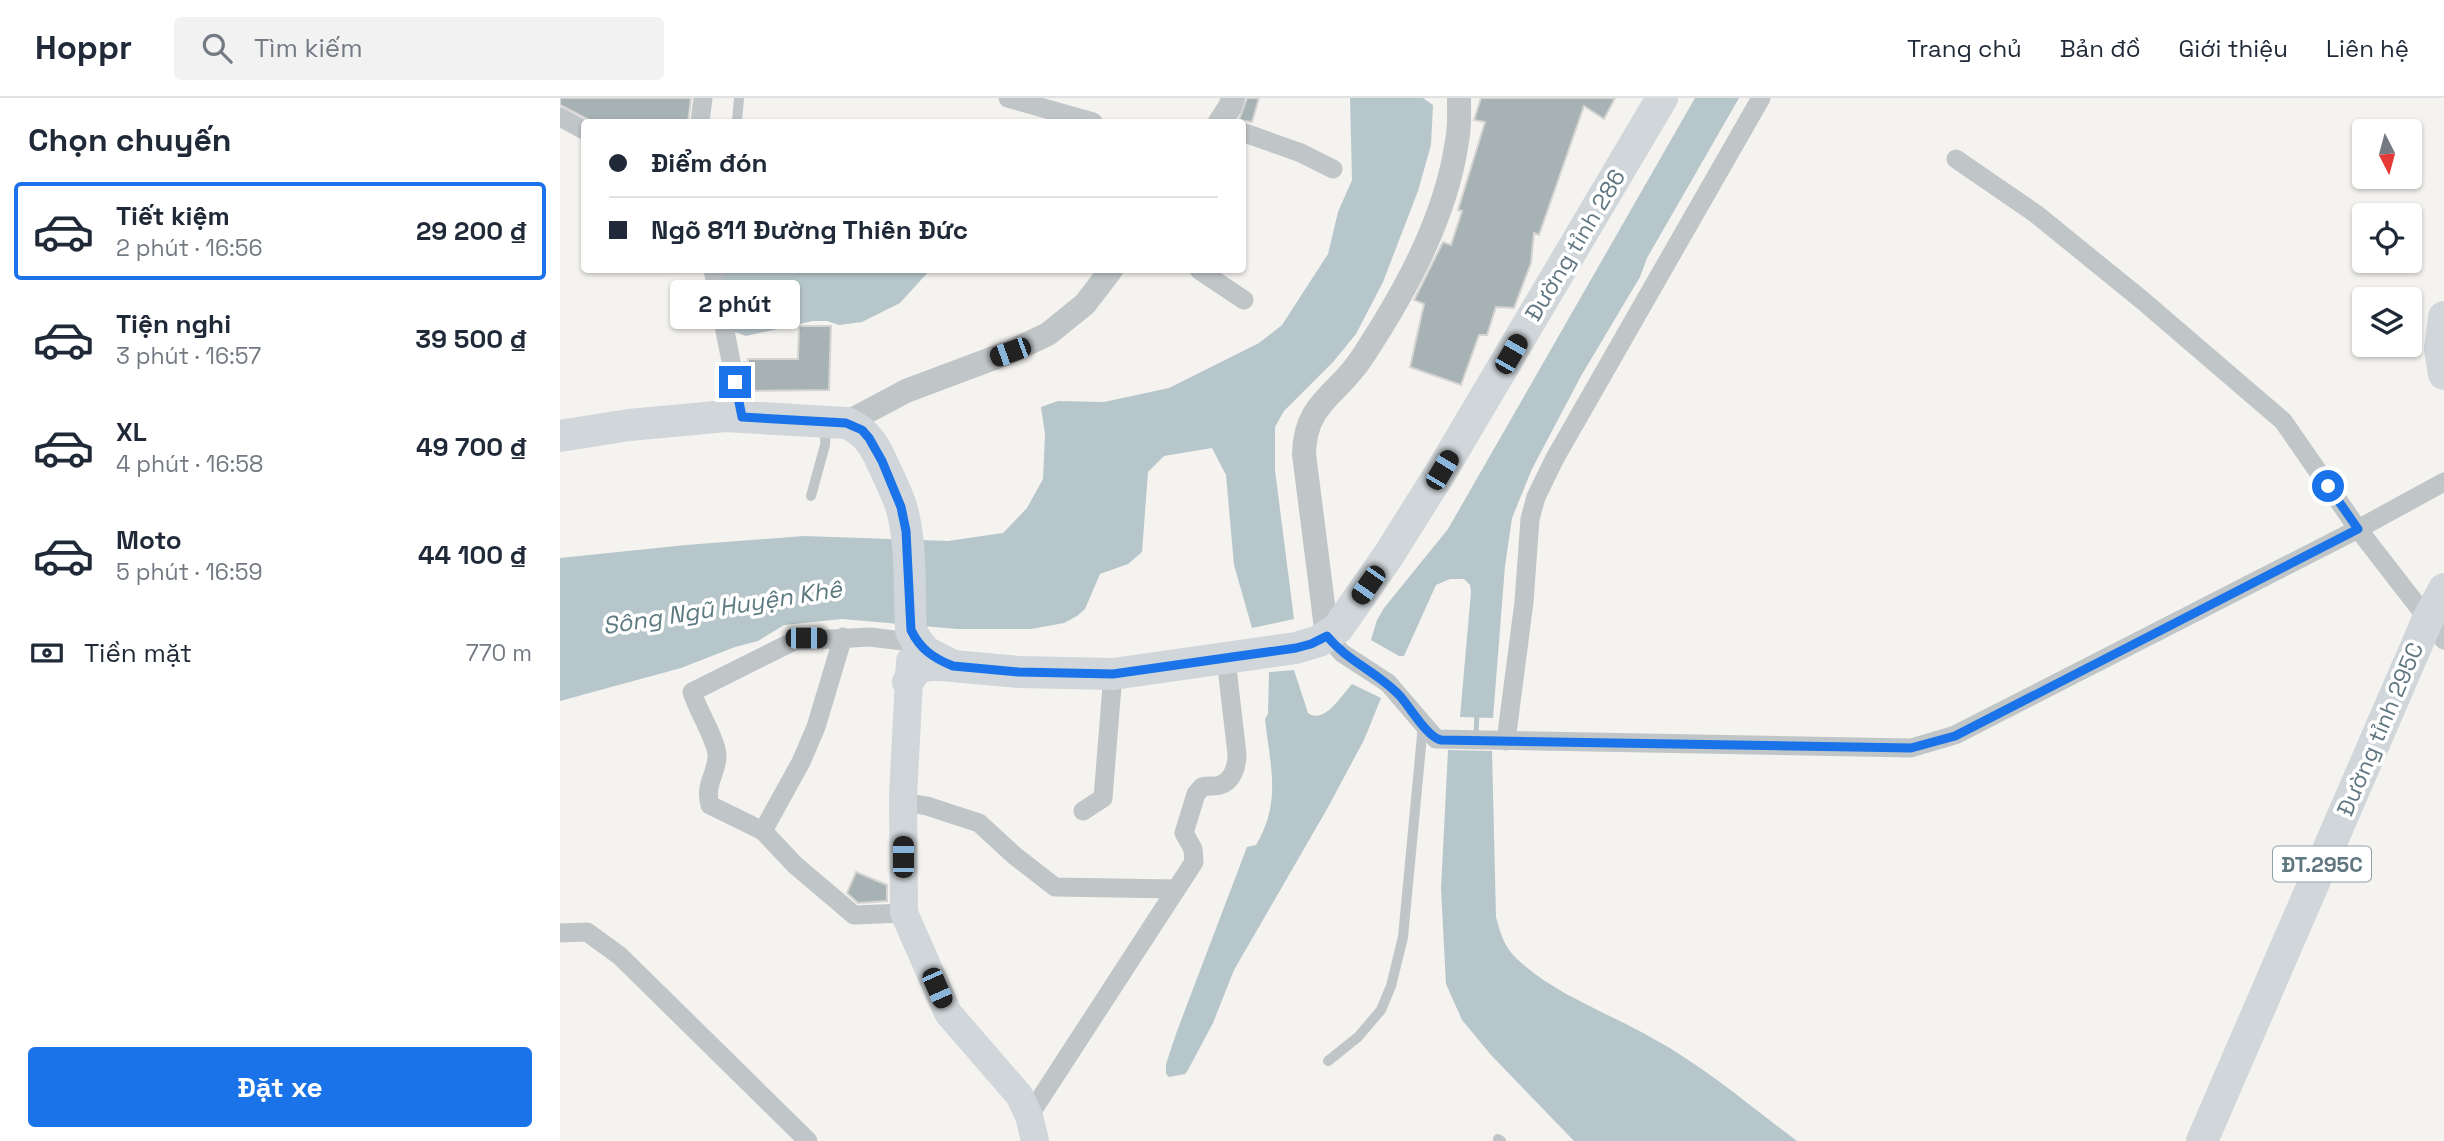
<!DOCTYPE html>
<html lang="vi">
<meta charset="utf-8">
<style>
:root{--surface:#fff;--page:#f2f2f3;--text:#1f2937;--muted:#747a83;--line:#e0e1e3;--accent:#1a73e8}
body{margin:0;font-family:"Space Grotesk",sans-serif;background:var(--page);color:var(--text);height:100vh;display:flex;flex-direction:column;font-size:26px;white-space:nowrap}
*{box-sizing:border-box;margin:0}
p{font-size:23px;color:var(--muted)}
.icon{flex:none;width:38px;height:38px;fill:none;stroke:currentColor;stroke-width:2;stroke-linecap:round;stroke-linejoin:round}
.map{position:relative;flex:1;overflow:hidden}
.side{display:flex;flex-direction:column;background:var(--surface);width:560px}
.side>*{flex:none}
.guide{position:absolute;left:21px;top:21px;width:665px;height:154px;border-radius:7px;box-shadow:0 2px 5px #0004;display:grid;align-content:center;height:154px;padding:0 28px;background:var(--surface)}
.needle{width:46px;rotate:174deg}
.fabs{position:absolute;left:1792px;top:21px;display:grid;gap:14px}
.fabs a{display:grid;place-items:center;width:70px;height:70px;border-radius:7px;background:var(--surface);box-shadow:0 2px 5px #0004;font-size:35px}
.end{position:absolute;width:32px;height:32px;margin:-16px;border:9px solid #1a73e8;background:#fff;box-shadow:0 0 0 4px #fff}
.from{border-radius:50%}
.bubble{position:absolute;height:49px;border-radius:7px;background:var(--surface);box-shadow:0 2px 5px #0004;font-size:23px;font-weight:800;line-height:49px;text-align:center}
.car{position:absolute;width:21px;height:42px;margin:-21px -10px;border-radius:9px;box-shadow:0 0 5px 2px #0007;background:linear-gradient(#222 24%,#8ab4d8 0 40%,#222 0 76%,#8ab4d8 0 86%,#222 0)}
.guide b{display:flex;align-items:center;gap:24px;height:66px;font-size:26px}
.guide b+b{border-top:2px solid var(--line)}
.guide i{width:18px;height:18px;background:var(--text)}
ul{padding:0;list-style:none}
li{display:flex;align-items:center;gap:21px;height:98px;margin:0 14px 10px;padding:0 14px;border:4px solid transparent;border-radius:7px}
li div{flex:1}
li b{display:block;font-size:26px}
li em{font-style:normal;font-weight:800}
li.selected{border-color:var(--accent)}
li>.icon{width:63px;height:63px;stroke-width:1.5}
h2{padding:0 28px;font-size:32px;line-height:84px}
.pay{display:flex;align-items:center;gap:18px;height:77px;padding:0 28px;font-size:26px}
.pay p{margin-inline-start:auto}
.button{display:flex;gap:14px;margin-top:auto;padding:14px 28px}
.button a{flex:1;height:80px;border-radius:7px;background:var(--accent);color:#fff;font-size:28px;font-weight:800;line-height:80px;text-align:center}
header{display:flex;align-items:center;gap:42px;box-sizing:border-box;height:98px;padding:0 35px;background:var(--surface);border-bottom:2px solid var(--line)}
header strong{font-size:33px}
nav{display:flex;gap:38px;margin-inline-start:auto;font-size:24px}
.search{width:490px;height:63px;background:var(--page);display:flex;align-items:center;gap:18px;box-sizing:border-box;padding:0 24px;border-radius:7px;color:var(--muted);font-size:26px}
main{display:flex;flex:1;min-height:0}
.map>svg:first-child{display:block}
.water{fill:#b7c6ca}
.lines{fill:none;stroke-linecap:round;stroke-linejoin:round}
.stream{stroke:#b7c6ca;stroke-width:5}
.building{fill:#a7b2b5;stroke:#d5d4d2;stroke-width:2}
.service{stroke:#c0c5c7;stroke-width:10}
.minor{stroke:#c0c5c7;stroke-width:19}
.tertiary{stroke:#c0c5c7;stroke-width:24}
.secondary{stroke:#d0d6da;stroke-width:28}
.primary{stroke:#d0d6da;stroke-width:32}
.route{stroke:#1a73e8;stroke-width:9}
.labels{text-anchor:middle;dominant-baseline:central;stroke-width:7;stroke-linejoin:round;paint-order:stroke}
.shield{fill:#fff;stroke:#90a0a8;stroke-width:2}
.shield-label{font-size:21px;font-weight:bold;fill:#607782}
.street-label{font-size:23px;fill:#607782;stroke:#fff}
.water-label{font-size:24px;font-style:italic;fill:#5c7a80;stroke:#fff}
</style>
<header>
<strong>Hoppr</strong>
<div class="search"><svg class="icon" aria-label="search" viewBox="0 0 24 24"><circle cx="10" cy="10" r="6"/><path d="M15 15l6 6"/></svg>Tìm kiếm</div>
<nav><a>Trang chủ</a><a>Bản đồ</a><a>Giới thiệu</a><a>Liên hệ</a></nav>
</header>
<main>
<section class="side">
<h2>Chọn chuyến</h2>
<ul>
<li class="selected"><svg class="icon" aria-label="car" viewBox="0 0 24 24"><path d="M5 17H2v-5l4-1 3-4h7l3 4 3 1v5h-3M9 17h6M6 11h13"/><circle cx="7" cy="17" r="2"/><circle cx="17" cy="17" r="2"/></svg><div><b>Tiết kiệm</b><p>2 phút · 16:56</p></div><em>29 200 ₫</em></li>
<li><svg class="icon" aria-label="car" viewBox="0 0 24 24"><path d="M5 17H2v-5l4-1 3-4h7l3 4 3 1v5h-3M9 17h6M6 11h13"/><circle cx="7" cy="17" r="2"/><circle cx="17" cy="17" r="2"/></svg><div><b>Tiện nghi</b><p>3 phút · 16:57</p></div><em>39 500 ₫</em></li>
<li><svg class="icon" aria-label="car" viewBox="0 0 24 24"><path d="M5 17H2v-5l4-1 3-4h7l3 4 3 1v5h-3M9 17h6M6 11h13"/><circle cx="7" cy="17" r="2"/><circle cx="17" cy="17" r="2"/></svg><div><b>XL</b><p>4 phút · 16:58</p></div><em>49 700 ₫</em></li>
<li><svg class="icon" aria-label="car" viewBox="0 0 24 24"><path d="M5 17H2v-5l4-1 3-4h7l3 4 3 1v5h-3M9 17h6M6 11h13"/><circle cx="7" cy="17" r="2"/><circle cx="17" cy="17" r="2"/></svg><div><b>Moto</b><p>5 phút · 16:59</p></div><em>44 100 ₫</em></li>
</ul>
<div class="pay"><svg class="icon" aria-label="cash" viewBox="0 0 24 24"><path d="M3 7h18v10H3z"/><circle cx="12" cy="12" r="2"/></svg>Tiền mặt<p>770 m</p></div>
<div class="button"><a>Đặt xe</a></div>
</section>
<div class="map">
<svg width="1884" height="1043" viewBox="0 0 1884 1043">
<rect width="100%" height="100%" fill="#f4f3ef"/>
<g class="water">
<polygon points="790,0 863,0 873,7 871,47 858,93 823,184 796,236 773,264 724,313 715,329 715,372 734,521 692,530 674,467 666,377 652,350 604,358 588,374 582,454 568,466 540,476 525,511 517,518 504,525 471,531 397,531 282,521 224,527 198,543 175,549 121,570 0,603 0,460 126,447 244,438 388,443 443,435 467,410 483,381 485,336 481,309 498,303 544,304 609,290 699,245 722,227 768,156 778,114 792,82"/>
<polygon points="1135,0 1179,0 1087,160 1080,179 1021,278 972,371 952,420 945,468 933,620 900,619 911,494 910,487 904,481 890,481 876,487 844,558 839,558 811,542 817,522 824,510 888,431"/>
<polygon points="157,172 370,172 340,205 302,224 279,227 267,223 253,223 186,238 175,234"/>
<path d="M 734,572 L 748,615 C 764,627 782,597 792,586 L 821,600 L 804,642 L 767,711 L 674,872 L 653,925 L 628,972 L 625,976 L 609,979 L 606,976 L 606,966 L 617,933 L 687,749 L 696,747 C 722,703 710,668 705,621 L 708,616 L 709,574 Z"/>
<path d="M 888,652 L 932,653 L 936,819 C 940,834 944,849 957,861 C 995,897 1049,915 1094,941 C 1145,969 1190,1008 1237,1043 L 1014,1043 L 931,957 L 902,922 L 886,886 L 881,791 Z"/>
</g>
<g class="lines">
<polyline class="stream" points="916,636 917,615"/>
</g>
<g class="building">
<polygon points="0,0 131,0 128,24 33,24 0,7"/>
<polygon points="687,0 699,0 692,24 679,22"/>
<polygon points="921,0 1055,0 1044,21 1024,8 979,137 974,135 971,165 954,210 936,209 927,237 919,237 901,287 850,269 864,206 854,202 883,144 891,147 902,113 898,112 925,24 914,22"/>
<polygon points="239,228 271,228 269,292 189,293 184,264 188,264 188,261 238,261"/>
<polygon points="296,774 327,787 327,803 298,805 287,795"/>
</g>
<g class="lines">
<g class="service">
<polyline points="177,24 179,0"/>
<polyline points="251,398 265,347 266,327"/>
<polyline points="768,963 798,939 821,912 831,888 843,839 863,627"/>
<polyline points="938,1041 941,1043"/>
</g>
<g class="minor">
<polyline points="448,0 533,24"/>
<polyline points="0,19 24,32"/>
<polyline points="140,24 143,0"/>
<polyline points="682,34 741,55 773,71"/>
<polyline points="1396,61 1476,116 1582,202 1723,323 1798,431 1884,542"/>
<polyline points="153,172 182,319"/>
<polyline points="639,172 684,202"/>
<polyline points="767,538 782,555 828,585 876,641 1351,650 1395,637 1798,431 1884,384"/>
<polyline points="946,643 964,504 970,421 976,399 995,360 1201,0"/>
<polyline points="343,704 367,708 419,725 455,758 495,789 615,791"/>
<polyline points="523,713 543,700 553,576"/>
<polyline points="203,733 241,664 256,629 283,539"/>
<path d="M 344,815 L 294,817 L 235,767 L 203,733 L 150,707 C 144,685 158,674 157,657 C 156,641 137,611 132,594 L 234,543 L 310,539 L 351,544"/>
<polyline points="0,835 27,834 60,858 248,1043"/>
<path d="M 469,1018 L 634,764 L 633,751 L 624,735 L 636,696 L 642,689 C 648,687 655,689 660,687 C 673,683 677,668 677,656 L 666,561"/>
</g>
<g class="tertiary">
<polyline points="660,24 670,9 673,0"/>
<polyline points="286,325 346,293 450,254 488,236 525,206 551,172"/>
<path d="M 767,538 L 744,356 C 745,303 779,297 803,258 C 845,194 886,120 897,43 C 900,29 899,14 899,0"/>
</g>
<polyline class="secondary" points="350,563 343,698 344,815 388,915 459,997 469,1018 475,1043"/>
<g class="primary">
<polyline points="1884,219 1880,251 1884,276"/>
<path d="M 0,338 L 69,327 L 166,318 L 286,325 C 308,333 317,352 326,373 C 331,384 337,396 341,408 C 352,444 349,493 351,532 L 356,542 L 366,554 L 393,568 L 459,574 L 553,576 L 736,550 L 759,543 L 778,530 L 828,458 L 882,372 L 1102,0"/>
<path d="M 348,584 C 358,562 373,567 393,568"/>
<polyline points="1642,1043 1868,521 1884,491"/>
</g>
</g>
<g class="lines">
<path class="route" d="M 175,284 L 182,319 L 286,325 L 302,332 L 309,340 L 322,363 L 341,409 L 346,433 L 351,532 C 360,551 373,560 393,568 L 459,574 L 553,576 L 736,550 L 751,546 L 767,538 C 788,564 818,574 840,598 C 850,609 867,639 881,642 L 1351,650 L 1395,638 L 1798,431 L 1768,388"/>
</g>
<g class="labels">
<rect class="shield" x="1713" y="748.5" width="98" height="35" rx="5"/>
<g class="shield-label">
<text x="1762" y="766">ĐT.295C</text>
</g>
<g class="street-label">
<text transform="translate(1015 147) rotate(-59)">Đường tỉnh 286</text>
<text transform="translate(1820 631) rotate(-67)">Đường tỉnh 295C</text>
</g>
<g class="water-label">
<text transform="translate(162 509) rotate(-9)">Sông Ngũ Huyện Khê</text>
</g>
</g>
</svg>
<div class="fabs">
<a><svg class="needle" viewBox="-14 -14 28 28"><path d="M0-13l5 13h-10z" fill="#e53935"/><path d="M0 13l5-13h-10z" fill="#747a83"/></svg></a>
<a><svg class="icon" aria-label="locate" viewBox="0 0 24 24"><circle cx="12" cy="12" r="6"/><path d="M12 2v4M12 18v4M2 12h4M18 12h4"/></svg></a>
<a><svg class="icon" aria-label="layers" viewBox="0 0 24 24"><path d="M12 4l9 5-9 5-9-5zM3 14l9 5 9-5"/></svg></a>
</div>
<i class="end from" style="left:1768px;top:388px"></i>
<i class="end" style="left:175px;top:284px"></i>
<div class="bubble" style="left:110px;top:182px;width:130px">2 phút</div>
<i class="car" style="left:450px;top:254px;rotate:250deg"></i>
<i class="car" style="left:951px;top:256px;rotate:30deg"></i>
<i class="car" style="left:882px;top:372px;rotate:31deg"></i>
<i class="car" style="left:808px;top:487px;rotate:215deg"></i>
<i class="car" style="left:246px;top:540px;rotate:90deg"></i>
<i class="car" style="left:343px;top:759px;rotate:0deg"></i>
<i class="car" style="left:377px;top:890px;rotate:156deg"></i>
<div class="guide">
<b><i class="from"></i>Điểm đón</b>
<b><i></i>Ngõ 811 Đường Thiên Đức</b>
</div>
</div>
</main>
